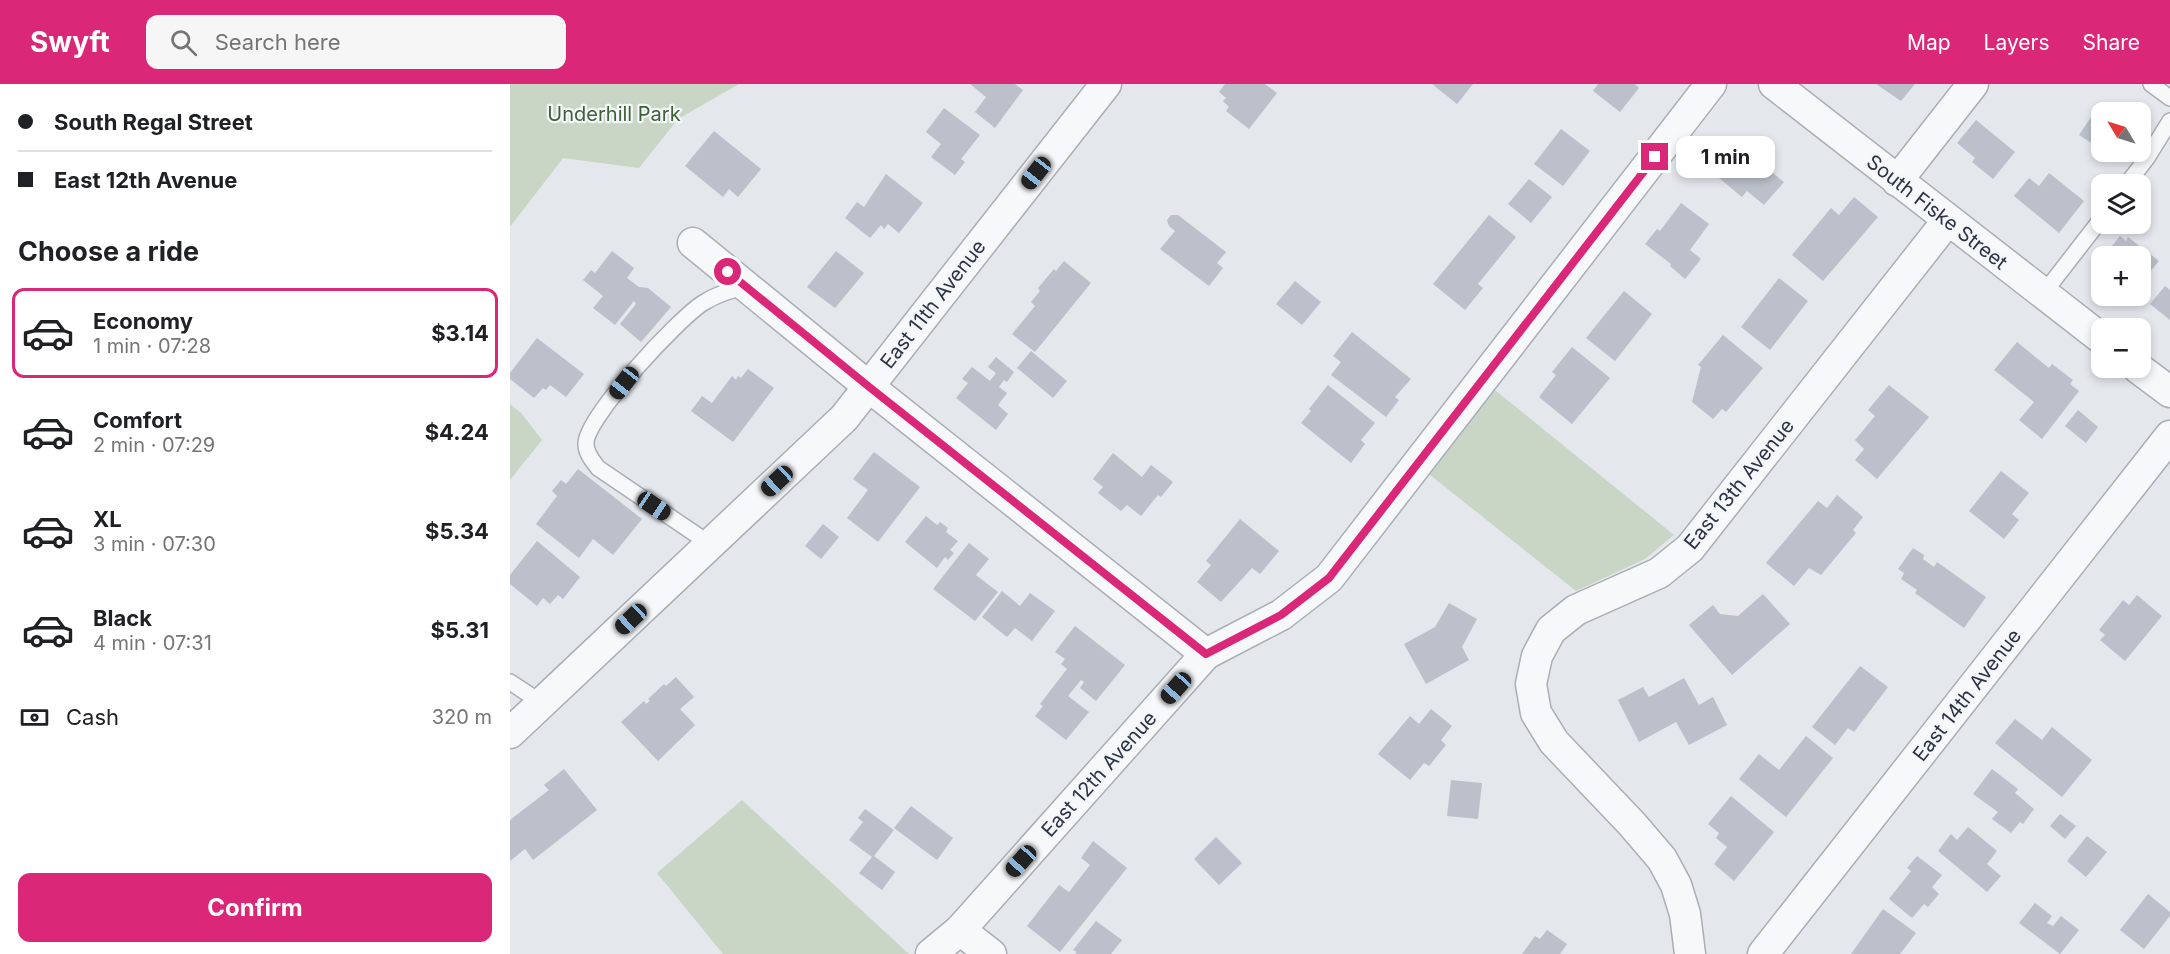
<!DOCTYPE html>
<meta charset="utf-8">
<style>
:root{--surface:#fff;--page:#f6f6f6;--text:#202124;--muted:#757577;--line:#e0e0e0;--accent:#db2777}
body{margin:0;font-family:Inter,sans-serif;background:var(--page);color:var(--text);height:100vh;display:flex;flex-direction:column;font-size:22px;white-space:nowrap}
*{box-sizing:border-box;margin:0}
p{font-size:20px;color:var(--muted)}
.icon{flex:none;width:33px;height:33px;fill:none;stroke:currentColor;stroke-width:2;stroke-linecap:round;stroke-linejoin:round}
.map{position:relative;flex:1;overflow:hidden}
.drawer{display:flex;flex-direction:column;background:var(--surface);width:510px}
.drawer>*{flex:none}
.hud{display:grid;align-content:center;height:132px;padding:0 18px;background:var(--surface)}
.needle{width:39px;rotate:308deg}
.fabs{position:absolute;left:1581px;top:18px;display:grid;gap:12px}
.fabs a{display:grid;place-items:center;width:60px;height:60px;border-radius:12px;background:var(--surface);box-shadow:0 3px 9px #0003;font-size:30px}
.end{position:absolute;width:27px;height:27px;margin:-14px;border:8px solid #db2777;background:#fff;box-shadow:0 0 0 3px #fff}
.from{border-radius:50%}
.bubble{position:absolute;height:42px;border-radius:12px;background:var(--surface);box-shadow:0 3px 9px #0003;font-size:20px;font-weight:700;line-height:42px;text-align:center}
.car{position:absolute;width:18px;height:36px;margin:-18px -9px;border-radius:8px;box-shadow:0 0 4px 2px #0007;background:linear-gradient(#222 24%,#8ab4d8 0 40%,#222 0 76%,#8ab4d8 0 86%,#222 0)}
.hud b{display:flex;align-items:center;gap:21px;height:57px;font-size:22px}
.hud b+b{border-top:2px solid var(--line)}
.hud i{width:15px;height:15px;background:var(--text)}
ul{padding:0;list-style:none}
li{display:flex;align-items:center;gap:18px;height:90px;margin:0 12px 9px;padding:0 6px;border:3px solid transparent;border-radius:12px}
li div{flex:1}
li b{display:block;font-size:22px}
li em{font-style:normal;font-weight:700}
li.on{border-color:var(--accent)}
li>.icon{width:54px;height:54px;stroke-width:1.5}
h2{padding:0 18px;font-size:27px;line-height:72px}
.pay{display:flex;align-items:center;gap:15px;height:66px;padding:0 18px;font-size:22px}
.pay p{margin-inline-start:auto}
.cta{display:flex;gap:12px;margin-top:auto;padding:12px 18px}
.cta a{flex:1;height:69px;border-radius:12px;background:var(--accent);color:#fff;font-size:24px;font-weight:700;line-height:69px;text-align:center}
header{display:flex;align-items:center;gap:36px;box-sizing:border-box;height:84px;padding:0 30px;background:var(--accent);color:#fff}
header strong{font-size:28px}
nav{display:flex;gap:33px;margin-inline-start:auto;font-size:21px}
.search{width:420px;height:54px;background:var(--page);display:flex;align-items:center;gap:15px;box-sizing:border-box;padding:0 21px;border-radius:12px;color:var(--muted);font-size:22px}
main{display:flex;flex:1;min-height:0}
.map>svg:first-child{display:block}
.green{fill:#c9d6c5}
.building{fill:#bbc0ca}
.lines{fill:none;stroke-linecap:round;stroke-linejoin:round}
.lane-casing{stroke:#a9aeb7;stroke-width:18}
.street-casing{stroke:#a9aeb7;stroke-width:33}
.lane{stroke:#f7f8fa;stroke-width:15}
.street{stroke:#f7f8fa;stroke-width:30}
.route{stroke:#db2777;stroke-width:8}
.labels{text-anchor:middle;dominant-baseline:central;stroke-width:4.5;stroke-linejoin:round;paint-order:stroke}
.park-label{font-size:20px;fill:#3f6138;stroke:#f4f6f9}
.street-label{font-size:20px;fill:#2b3445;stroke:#f4f6f9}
</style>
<header>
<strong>Swyft</strong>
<div class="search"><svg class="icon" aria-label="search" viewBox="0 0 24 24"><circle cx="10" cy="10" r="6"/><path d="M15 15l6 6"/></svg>Search here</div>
<nav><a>Map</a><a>Layers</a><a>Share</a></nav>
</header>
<main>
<section class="drawer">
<div class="hud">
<b><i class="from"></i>South Regal Street</b>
<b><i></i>East 12th Avenue</b>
</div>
<h2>Choose a ride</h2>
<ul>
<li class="on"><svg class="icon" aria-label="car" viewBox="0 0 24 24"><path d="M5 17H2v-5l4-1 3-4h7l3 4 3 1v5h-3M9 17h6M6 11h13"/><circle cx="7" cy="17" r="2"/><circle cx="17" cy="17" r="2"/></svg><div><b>Economy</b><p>1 min · 07:28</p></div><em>$3.14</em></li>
<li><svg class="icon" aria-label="car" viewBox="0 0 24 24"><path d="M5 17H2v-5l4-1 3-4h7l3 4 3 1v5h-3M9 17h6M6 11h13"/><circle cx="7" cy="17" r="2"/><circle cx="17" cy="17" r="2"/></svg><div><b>Comfort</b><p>2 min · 07:29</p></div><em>$4.24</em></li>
<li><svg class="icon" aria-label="car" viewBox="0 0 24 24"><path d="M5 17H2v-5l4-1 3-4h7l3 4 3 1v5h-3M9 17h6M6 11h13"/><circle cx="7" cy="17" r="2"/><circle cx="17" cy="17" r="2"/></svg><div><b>XL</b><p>3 min · 07:30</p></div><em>$5.34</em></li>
<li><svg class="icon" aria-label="car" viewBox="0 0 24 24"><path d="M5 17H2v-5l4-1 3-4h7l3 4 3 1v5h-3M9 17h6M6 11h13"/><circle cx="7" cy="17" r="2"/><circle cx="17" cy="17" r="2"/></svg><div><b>Black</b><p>4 min · 07:31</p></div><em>$5.31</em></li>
</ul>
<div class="pay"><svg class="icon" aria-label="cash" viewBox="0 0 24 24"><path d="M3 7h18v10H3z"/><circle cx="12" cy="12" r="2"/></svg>Cash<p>320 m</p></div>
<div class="cta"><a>Confirm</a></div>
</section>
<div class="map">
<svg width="1660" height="870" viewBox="0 0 1660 870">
<rect width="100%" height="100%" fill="#e4e7ec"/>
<g class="green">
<polygon points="0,0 229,0 168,35 129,84 53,74 0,143"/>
<polygon points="980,302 1164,451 1135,475 1066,507 915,387"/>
<polygon points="0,320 11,329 32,356 0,396"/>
<polygon points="232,716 399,870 213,870 147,789"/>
</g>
<g class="building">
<polygon points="460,0 505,0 513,6 485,44 465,28 476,13"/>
<polygon points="715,0 755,0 767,9 739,45 716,27 719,23 713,17 716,14 709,8"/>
<polygon points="922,0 963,0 947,20"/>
<polygon points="1088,0 1125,0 1129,4 1110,28 1083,7"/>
<polygon points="1366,0 1405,0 1391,17"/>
<polygon points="1590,20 1602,28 1592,28 1592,66 1569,51"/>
<polygon points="434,24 470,51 451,75 455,78 445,91 421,73 431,60 416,48"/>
<polygon points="1466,36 1505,68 1483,95 1462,78 1465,74 1447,59"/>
<polygon points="1051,45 1080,67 1053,102 1024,80"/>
<polygon points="204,47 251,85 228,113 219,105 213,113 175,82"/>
<polygon points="1215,52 1228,63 1234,57 1258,77 1254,82 1274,98 1254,121 1237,107 1232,113 1192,80"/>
<polygon points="1539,89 1574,117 1549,149 1504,112 1519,94 1529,102"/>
<polygon points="376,90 413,119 389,149 378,140 374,145 371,141 360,154 335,134 347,118 354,123"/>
<polygon points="1019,95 1042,113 1021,139 998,120"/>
<polygon points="1344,113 1368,133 1313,197 1282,171 1321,124 1329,131"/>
<polygon points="1171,119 1199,140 1180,166 1191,175 1175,195 1160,182 1161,180 1135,160 1147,145 1150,147"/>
<polygon points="661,131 668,131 716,168 707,179 713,184 699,202 650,165 665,147 659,142 657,136"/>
<polygon points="979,131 1006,153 968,200 973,204 955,226 923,200"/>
<polygon points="1610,152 1616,157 1618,153 1649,177 1630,200 1630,172 1594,172"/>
<polygon points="102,167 124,184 117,194 129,203 138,204 161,223 131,258 110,240 126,220 124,217 105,241 83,224 93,212 73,196 81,186 85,189"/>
<polygon points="326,167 354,189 325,224 297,203"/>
<polygon points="554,177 581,199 525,268 502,250 525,222 521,218 530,207 528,204 544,185 546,187"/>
<polygon points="1269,194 1298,217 1260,266 1231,243"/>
<polygon points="785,197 811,218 792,241 766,220"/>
<polygon points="1655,202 1660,206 1660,236 1640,220"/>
<polygon points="1114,207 1142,230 1105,277 1076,254"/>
<polygon points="842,248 901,295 885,313 889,316 876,333 821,291 831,278 823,272"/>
<polygon points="1213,251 1253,284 1216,328 1212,325 1203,335 1182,318 1191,283 1188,281"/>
<polygon points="27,254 74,290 56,313 40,301 36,306 33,304 24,314 0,295 0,289"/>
<polygon points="1507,258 1539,284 1542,280 1563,296 1560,300 1569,307 1532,355 1509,336 1524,318 1484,286"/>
<polygon points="1062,263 1100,294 1062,340 1029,313 1046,291 1042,288"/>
<polygon points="521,267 557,297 543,314 507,284"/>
<polygon points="486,273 504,288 497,298 494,296 489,303 497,309 488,321 498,330 486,346 446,314 458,299 452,295 462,283 480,297 486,289 478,283"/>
<polygon points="238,285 264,304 223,358 181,327 192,312 202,319 222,292 226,296 228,292 231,294"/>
<polygon points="818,301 865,339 851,356 855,360 841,379 791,339 801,327 799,325"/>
<polygon points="1379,301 1419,333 1367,395 1345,376 1354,365 1345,356 1365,332 1358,326"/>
<polygon points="1568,326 1588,343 1576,359 1555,342"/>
<polygon points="364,368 410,403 368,458 337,434 358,406 343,395"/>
<polygon points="603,369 632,393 641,381 663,398 651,413 648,411 631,432 617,421 611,427 588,409 593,403 583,395"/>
<polygon points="68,385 132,435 103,471 83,455 69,474 26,440 47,412 42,407 51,396 56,400"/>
<polygon points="1491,387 1519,409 1502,430 1509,436 1494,455 1459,427"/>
<polygon points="1327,411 1353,433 1343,446 1346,449 1311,491 1299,484 1284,502 1256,479 1308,417 1317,424"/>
<polygon points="416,432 427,441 430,438 438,444 436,448 448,457 440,466 444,469 438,476 435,473 427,484 395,458"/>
<polygon points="730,435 769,467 750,490 742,484 711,518 687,498 701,481 696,477"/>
<polygon points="313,440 329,453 311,475 295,462"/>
<polygon points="27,457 70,493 53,515 48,511 40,520 33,514 27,522 0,500 0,491"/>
<polygon points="459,459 479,475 466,491 488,508 465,537 423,505"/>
<polygon points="1403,464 1414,471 1413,475 1424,483 1427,478 1476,513 1454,544 1405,509 1407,506 1391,495 1394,489 1388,485"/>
<polygon points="492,507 510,522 520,509 545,527 522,557 505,544 497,553 472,533"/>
<polygon points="1253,510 1280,540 1222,591 1179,541 1203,521 1210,530 1228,532"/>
<polygon points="1627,511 1652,532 1615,577 1590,556 1595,551 1589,546 1613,516 1619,521"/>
<polygon points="939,519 967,535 952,563 959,576 916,600 894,560 925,543"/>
<polygon points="565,542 615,581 586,617 570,604 574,598 571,596 558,612 579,628 556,656 525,632 533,622 530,620 557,585 551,580 555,575 545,568"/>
<polygon points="1350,582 1378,603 1344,648 1338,644 1325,661 1302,643"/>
<polygon points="166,593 184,613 170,625 185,641 148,677 111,638 134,617 136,620 140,617 138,615 154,600 156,602"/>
<polygon points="1174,594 1189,621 1203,613 1217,641 1179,661 1166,638 1129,658 1108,616 1133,603 1139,613"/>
<polygon points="921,625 942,642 931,656 936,661 919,682 914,679 900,696 868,670 900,632 909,640"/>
<polygon points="1505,635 1532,656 1542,643 1582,676 1552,713 1485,659"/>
<polygon points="1296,652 1323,674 1276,733 1229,695 1249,670 1269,686"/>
<polygon points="54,685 87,726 23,776 15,765 0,777 0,736 39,706 34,701"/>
<polygon points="1482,685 1508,705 1505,709 1524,725 1513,740 1510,738 1501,749 1482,735 1488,728 1463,710"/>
<polygon points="941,696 972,699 968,735 937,732"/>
<polygon points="1221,712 1264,748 1224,797 1204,780 1217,763 1206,754 1209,749 1198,740"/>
<polygon points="401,722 443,754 427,776 384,744"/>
<polygon points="355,725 384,746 364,772 385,788 372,806 349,789 362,773 339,756 353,738 348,734"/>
<polygon points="1550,730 1566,742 1555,755 1540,742"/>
<polygon points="1458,743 1487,767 1477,780 1491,792 1477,808 1428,767 1441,750 1447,756"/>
<polygon points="1577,752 1597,768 1576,793 1557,777"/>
<polygon points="706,753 732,779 709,801 684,775"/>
<polygon points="583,757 617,784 550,868 517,842 549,801 559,808 580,781 571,774"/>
<polygon points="1407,772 1432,791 1422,803 1429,810 1418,823 1414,820 1402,834 1379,815 1401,787 1397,784"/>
<polygon points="1638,810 1660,828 1660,832 1634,865 1610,846"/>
<polygon points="1525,819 1542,832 1537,839 1543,842 1551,832 1569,846 1550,870 1509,839"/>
<polygon points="1373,825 1406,849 1390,870 1341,870"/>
<polygon points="586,837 612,856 601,870 565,870 567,868 563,866"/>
<polygon points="1037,846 1057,860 1050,870 1012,870 1025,852 1030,855"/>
</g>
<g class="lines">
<defs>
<g id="lane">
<polyline points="1641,0 1660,14"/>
<polyline points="1617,100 1637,74 1660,37"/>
<polyline points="1533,210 1592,134"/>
<path d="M 200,460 L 88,384 C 83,377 76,370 76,360 C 75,334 169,234 193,219 C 207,210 219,206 236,203"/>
<polyline points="0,598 32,619"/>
</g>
<g id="street">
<polyline points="1264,0 1592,255"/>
<polyline points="1387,97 1463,0"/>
<polyline points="183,159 358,302 696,570"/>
<polyline points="1628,284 1660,308"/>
<polyline points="0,649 334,334 596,0"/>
<polyline points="450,846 481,870"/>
<polyline points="421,870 450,846 696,570 771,531 819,494 1201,0"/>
<polyline points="1180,870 1175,830 1166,801 1152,775 1122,740 1044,658 1026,629 1021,600 1027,572 1041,546 1066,526 1149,489 1180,464 1438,136"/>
<polyline points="1253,870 1660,352"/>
</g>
</defs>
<use href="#lane" class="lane-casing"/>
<use href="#street" class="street-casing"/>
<use href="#lane" class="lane"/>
<use href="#street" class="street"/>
</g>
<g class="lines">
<polyline class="route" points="218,188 358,302 696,570 771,531 819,494 1145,73"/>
</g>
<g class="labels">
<g class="park-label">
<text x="104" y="30">Underhill Park</text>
</g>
<g class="street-label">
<text transform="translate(1427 128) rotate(38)">South Fiske Street</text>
<text transform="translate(423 220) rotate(-52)">East 11th Avenue</text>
<text transform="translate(1229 400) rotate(-51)">East 13th Avenue</text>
<text transform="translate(1457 611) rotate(-52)">East 14th Avenue</text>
<text transform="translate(589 690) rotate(-48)">East 12th Avenue</text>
</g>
</g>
</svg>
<div class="fabs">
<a><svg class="needle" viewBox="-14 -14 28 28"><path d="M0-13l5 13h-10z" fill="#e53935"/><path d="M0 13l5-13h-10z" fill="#757577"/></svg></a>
<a><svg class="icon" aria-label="layers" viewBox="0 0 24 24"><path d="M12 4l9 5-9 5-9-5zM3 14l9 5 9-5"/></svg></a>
<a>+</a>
<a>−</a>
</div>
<i class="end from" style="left:218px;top:188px"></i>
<i class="end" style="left:1145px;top:73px"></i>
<div class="bubble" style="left:1166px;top:52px;width:99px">1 min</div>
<i class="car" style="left:526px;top:89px;rotate:218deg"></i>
<i class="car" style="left:114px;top:299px;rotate:218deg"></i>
<i class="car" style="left:267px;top:397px;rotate:227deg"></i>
<i class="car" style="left:144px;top:422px;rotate:124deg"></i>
<i class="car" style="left:121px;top:535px;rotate:227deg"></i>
<i class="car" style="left:666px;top:604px;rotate:222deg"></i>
<i class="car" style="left:511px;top:777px;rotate:222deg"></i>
</div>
</main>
